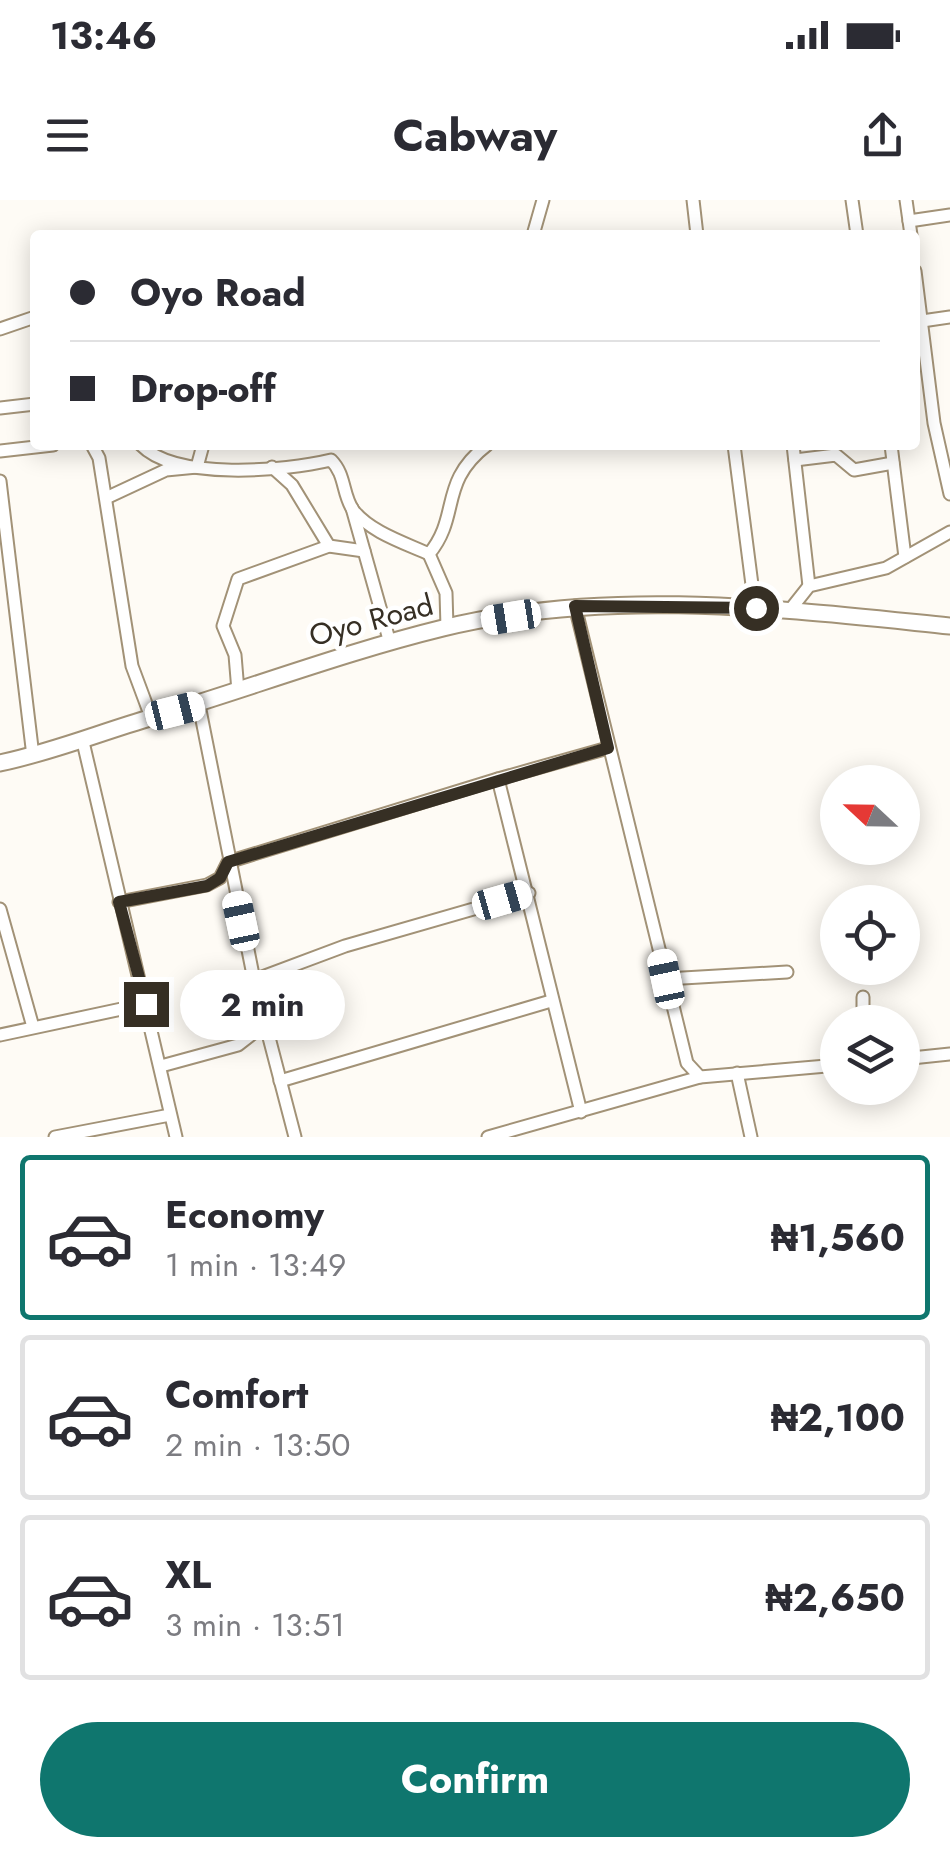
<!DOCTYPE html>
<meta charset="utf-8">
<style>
:root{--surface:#fff;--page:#f2f2f3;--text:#2b2b33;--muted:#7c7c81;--line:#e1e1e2;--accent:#0f766e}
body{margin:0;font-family:Jost,sans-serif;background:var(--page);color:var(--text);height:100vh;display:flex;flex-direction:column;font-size:38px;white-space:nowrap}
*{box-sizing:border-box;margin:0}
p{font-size:32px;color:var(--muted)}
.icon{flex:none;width:55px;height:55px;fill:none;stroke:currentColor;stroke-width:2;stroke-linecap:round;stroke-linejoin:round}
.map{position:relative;height:937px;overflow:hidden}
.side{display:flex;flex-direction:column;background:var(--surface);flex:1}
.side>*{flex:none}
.top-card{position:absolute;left:30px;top:30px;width:890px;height:220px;border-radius:10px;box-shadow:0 5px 25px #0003;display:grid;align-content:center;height:220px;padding:0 40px;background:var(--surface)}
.needle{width:65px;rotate:292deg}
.controls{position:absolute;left:820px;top:565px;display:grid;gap:20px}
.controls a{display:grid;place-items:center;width:100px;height:100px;border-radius:50%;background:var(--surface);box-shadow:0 5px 25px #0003;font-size:50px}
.end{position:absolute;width:45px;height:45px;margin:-22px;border:12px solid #362f24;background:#fff;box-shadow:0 0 0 5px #fff}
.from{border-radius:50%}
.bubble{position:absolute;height:70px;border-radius:35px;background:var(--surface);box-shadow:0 5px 25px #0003;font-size:32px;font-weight:700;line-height:70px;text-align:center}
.car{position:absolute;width:30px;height:60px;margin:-30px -15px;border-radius:12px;box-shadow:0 0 8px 2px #0007;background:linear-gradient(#fff 24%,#345 0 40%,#fff 0 76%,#345 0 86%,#fff 0)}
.top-card b{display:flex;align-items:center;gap:35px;height:95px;font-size:38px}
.top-card b+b{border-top:2px solid var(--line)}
.top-card i{width:25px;height:25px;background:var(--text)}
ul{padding:18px 0 0;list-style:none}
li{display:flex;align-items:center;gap:30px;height:165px;margin:0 20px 15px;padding:0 20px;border:5px solid var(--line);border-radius:10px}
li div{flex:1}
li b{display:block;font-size:38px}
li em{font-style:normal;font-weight:700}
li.active{border-color:var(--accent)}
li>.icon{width:90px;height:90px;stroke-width:1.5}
.button{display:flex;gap:20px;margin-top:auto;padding:20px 40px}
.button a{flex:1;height:115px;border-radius:60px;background:var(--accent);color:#fff;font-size:40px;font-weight:700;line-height:115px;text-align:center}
.status{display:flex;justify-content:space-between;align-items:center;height:70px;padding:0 50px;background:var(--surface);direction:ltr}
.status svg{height:28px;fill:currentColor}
header{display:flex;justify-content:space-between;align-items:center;height:130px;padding:0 40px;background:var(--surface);font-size:45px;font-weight:700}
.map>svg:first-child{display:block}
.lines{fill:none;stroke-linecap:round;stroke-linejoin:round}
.street-casing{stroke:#a29277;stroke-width:15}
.secondary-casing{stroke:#a29277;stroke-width:19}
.street{stroke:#fff;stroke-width:11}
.secondary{stroke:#fff;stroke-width:15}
.route{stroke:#362f24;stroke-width:12}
.labels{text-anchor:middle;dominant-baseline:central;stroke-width:9;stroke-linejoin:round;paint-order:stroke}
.street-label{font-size:30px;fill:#362f24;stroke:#fff}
</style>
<div class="status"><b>13:46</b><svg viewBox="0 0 49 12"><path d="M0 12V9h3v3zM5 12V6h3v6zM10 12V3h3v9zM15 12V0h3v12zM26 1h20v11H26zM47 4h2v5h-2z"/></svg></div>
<header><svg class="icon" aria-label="menu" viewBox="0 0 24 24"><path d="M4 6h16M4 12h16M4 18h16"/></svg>Cabway<svg class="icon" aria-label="share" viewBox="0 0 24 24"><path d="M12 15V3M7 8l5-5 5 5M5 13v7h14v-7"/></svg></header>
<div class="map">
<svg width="950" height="937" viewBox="0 0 950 937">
<rect width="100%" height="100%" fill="#fefbf5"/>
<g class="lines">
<defs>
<g id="street">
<polyline points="693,0 697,35"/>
<polyline points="852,0 857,35"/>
<polyline points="906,0 911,35"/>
<polyline points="909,21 950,15"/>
<polyline points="533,35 543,0"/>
<polyline points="915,71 934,223 950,294"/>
<polyline points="922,121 950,117"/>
<polyline points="0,129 35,117"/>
<polyline points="0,208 35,204"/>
<polyline points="92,245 99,258 132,466 151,517"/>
<path d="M 141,245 C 176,281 285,271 331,260 C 346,275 342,294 353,310 C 370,332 405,343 429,354"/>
<polyline points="734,245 755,408"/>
<polyline points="793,245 809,386"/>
<polyline points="891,245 905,357"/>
<polyline points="0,251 53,245"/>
<polyline points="795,260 836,255 854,270 893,263"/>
<polyline points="272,267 292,285 329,346"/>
<polyline points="0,281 33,556"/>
<polyline points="106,298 166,270 197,267 203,245"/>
<polyline points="352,308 390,443"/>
<polyline points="575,406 687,863 700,877 838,865"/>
<polyline points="790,410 809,386 886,368 950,332"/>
<path d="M 447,427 L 446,393 L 429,354 C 461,315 438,283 487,245"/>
<polyline points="238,491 235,455 223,426 238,379 329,346 364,351"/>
<polyline points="199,505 254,780 295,937"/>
<polyline points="83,542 176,937"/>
<polyline points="119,702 207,685 220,678 228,662 498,579"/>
<polyline points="0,709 33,827"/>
<polyline points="666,779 787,772"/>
<polyline points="254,780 345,746 529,693"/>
<polyline points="863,797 863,822"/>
<polyline points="0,835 145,804"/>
<polyline points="902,859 950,854"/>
<polyline points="161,866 238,845 265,824"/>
<polyline points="737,873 751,937"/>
<polyline points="280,881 551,801"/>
<polyline points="581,912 498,579 608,548"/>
<polyline points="55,937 170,915"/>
<polyline points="488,937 700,877"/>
</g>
<path id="secondary" d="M 0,563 C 53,552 101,532 153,517 C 250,488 345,452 443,428 C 610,387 782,409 950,426"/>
</defs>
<use href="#street" class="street-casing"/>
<use href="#secondary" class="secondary-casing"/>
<use href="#street" class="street"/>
<use href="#secondary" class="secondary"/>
</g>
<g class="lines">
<polyline class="route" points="146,804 119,702 207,686 220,678 228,662 608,548 575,406 756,408"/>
</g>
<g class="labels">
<g class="street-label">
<text transform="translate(371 420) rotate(-15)">Oyo Road</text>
</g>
</g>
</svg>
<div class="controls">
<a><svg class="needle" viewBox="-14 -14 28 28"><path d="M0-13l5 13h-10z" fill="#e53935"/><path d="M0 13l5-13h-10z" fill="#7c7c81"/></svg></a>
<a><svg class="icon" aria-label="locate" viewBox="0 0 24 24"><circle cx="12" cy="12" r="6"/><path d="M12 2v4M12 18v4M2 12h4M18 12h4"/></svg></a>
<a><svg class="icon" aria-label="layers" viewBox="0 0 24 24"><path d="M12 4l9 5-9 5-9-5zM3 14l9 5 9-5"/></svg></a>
</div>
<i class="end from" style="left:756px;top:408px"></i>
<i class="end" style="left:146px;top:804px"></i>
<div class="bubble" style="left:180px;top:770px;width:165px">2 min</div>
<i class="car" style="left:511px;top:417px;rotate:261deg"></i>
<i class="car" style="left:175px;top:511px;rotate:76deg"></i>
<i class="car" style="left:502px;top:700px;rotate:74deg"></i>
<i class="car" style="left:241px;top:721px;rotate:348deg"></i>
<i class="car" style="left:666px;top:779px;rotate:348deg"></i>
<div class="top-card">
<b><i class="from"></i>Oyo Road</b>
<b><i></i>Drop-off</b>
</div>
</div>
<section class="side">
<ul>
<li class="active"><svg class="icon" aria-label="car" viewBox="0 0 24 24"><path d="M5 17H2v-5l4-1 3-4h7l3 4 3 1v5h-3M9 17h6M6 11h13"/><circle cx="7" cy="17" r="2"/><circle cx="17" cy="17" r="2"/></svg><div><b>Economy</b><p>1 min · 13:49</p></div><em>₦1,560</em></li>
<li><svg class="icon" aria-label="car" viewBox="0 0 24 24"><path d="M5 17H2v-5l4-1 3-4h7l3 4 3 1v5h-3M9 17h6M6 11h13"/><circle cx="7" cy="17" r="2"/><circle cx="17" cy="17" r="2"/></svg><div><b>Comfort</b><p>2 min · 13:50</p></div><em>₦2,100</em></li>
<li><svg class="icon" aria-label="car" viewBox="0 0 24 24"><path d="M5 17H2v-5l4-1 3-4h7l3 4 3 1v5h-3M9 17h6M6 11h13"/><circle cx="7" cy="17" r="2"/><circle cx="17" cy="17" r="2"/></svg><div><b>XL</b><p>3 min · 13:51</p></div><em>₦2,650</em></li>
</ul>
<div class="button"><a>Confirm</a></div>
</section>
